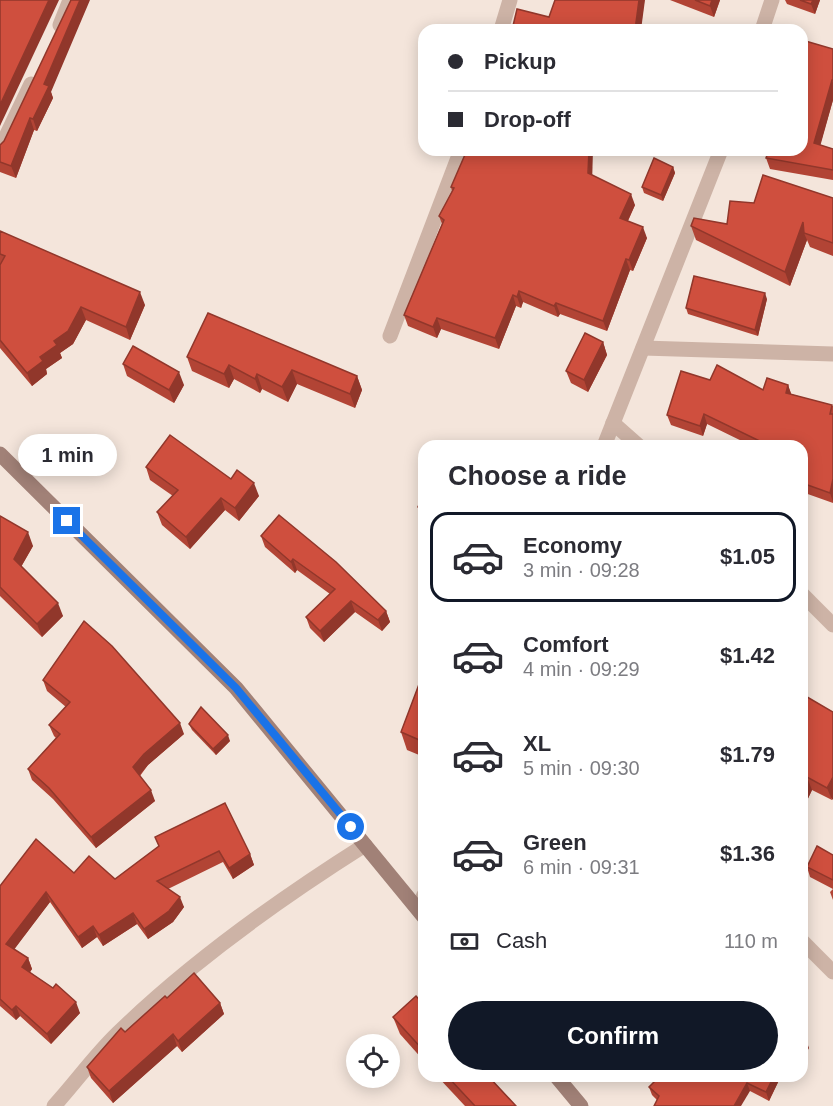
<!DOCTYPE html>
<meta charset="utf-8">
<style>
:root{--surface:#fff;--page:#f2f2f3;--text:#2b2b33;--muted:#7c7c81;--line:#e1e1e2;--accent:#111827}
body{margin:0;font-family:Arial,sans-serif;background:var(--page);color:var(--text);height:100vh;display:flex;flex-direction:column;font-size:22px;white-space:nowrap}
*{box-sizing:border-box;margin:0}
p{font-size:20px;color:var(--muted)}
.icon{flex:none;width:33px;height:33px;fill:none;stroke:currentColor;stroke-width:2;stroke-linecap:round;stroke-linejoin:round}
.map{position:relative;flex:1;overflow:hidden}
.panel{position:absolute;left:418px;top:440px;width:390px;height:642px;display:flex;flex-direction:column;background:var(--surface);border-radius:18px;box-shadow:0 3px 15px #0003}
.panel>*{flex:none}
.banner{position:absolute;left:418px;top:24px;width:390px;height:132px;border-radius:18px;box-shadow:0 3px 15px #0003;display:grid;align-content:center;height:132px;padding:0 30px;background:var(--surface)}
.tools{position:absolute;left:346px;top:1034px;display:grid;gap:12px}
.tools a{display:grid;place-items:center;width:54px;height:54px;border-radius:50%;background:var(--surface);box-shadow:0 3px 15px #0003;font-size:30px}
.end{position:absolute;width:27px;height:27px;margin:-14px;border:8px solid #1a73e8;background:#fff;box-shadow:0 0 0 3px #fff}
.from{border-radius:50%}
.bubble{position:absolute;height:42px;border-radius:21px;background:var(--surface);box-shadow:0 3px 15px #0003;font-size:20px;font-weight:800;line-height:42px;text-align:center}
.banner b{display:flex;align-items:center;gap:21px;height:57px;font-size:22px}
.banner b+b{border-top:2px solid var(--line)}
.banner i{width:15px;height:15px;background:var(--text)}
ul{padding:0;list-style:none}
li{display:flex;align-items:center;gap:18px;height:90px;margin:0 12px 9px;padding:0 18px;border:3px solid transparent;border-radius:18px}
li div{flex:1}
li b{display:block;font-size:22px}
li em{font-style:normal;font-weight:800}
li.selected{border-color:var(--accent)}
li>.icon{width:54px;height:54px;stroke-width:1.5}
h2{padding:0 30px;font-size:27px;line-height:72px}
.pay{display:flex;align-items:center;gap:15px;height:66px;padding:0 30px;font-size:22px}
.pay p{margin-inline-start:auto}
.primary-button{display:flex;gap:12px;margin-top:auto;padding:12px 30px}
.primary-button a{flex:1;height:69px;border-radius:36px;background:var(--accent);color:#fff;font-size:24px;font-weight:800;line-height:69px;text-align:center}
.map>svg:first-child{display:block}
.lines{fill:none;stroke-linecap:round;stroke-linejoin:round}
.street{stroke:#cdb3a6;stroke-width:15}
.secondary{stroke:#a18177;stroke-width:15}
.wall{fill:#b24435}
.shaded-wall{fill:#91372b}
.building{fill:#cf4f3e;stroke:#91372b;stroke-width:1.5}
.route{stroke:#1a73e8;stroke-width:8}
</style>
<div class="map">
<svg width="833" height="1106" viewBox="0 0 833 1106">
<rect width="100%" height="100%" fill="#f4e5db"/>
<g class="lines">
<g class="street">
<polyline points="60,25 70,0"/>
<polyline points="501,30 510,0"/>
<polyline points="762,30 772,0"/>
<polyline points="0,149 31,84"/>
<polyline points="390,336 461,150"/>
<polyline points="643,348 833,354"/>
<polyline points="613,423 639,446"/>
<polyline points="604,446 721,150"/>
<polyline points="802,594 833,625"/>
<polyline points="418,908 424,895"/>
<polyline points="802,941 833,972"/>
<path d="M 54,1106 C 76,1082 95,1055 118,1033 C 192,961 278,900 365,845"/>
</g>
<g class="secondary">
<polyline points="0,454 236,688 424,917"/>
<polyline points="556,1076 581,1106"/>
</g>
</g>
<g class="wall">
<polygon points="670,0 720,0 714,17"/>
<polygon points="785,0 820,0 815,14 787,4"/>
<polygon points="833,49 833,100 820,145 833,149 833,180 770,169 766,158"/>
<polygon points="51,92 53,98 37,131 34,130 16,178 0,172 0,145"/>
<polygon points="673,167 675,173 663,201 644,193 642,187"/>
<polygon points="592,175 635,205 628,221 647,238 633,271 630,270 607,331 560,314 558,317 523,302 521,308 516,306 499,349 441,329 437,338 408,326 404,315 442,224 439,216 452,191 451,187"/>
<polygon points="833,198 833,256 810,247 807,240 790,286 696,240 691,226 727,224 754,203"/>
<polygon points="0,231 145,305 130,340 86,320 73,344 60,353 62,358 46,369 47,374 32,386 0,348"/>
<polygon points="767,299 758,336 688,314 686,308"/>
<polygon points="603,342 607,355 588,392 571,383 566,371"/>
<polygon points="187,357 357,376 362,390 355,408 297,384 288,402 262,389 260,393 234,379 229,388 192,371"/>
<polygon points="123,364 184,385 174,403 127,376"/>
<polygon points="710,380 763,390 788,385 791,394 833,406 833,503 802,492 802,446 752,446 707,424 703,436 671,425 667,415"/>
<polygon points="146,467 231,479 259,496 239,521 225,510 190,549 162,525 157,512 173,496 150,480"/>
<polygon points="424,494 424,520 422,519 418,507"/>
<polygon points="0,516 33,546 21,567 63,616 42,637 0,596"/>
<polygon points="261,536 386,611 390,622 382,631 355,612 324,642 310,628 306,617 330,594 297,570 295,573 265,547"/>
<polygon points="424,671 424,757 407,750 401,732"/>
<polygon points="43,680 184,734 148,765 140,776 155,801 96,848 53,799 32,780 28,769 56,738 54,736 49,725 66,707 47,691"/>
<polygon points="802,694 832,800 812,790 802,811"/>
<polygon points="189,724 230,741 216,755 192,730"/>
<polygon points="155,837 250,854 254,865 233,879 223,862 168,889 184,907 173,922 148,939 137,924 103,946 97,937 82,948 50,902 14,949 28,958 32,969 30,972 80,1013 51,1044 20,1016 16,1020 0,1006 0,886 74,873 115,879 159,846"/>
<polygon points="833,855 833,900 830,892 833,889 810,877 807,867"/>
<polygon points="167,998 220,1003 224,1014 182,1052 177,1046 113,1103 91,1078 87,1067 125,1032"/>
<polygon points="424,1005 424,1061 400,1034 393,1017"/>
<polygon points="437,1076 488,1076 516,1106 465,1106"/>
<polygon points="660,1076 781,1076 769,1101 750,1091 657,1100 652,1095 649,1087"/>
</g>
<g class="shaded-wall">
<polygon points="49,0 59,0 0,126 0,105"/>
<polygon points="80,0 90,0 51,92 53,98 37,131 33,119 44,84"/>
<polygon points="639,0 645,0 641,30 635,30"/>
<polygon points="712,0 720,0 714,17 710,6"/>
<polygon points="813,0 820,0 815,14 811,4"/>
<polygon points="832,80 833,83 833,100 818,154 814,143"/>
<polygon points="30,118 34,130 16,178 11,166"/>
<polygon points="589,150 593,150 592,184 588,173"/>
<polygon points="673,167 675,173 663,201 661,195"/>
<polygon points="631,194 635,205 624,229 620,218"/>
<polygon points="803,222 804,233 807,240 790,286 785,272"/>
<polygon points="643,227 647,238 633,271 629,260"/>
<polygon points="626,259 630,270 607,331 603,321"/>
<polygon points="519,291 523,302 521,308 517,297"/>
<polygon points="140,292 145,305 130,340 126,327"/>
<polygon points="765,293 767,299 758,336 755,330"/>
<polygon points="513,295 516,306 499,349 495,338"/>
<polygon points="556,303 560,314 558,317 554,306"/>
<polygon points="81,307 86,320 73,344 60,353 62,358 46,369 47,374 32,386 27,373"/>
<polygon points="437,318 441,329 437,338 433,327"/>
<polygon points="603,342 607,355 588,392 584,380"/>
<polygon points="229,365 234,379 229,388 224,374"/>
<polygon points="292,370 297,384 288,402 282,387"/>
<polygon points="179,372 184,385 174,403 169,390"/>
<polygon points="257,374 262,389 260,393 255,379"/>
<polygon points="357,376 362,390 355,408 350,394"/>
<polygon points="788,385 792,396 786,393"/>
<polygon points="704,414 707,424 703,436 700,426"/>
<polygon points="833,479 833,502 830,493"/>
<polygon points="254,483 259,496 239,521 235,508"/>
<polygon points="221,498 225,510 190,549 186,537"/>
<polygon points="28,532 33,546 18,572 14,559"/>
<polygon points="293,559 297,570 295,573 291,562"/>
<polygon points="351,601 355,612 324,642 320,631"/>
<polygon points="58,603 63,616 42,637 37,624"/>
<polygon points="386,611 390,622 382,631 378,620"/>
<polygon points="180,723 184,734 148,765 137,778 133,767 144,754"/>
<polygon points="228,735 230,741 216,755 213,749"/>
<polygon points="807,777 812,790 802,811 802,787"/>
<polygon points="833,777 833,799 832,800 827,788"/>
<polygon points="151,790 155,801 96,848 91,837"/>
<polygon points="250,854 254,865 233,879 229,868"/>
<polygon points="46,892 50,902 10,955 6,944"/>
<polygon points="180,897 184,907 173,922 148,939 144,929"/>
<polygon points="133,913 137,924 103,946 99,935"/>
<polygon points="93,926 97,937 82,948 78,937"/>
<polygon points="28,958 32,969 26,978 22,967"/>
<polygon points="76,1002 80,1013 51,1044 47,1034"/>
<polygon points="220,1003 224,1014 182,1052 178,1041"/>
<polygon points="16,1006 20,1016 16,1020 12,1010"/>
<polygon points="173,1034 177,1046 113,1103 109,1091"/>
<polygon points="806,1040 809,1048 802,1060 802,1047"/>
<polygon points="774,1076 781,1076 769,1101 766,1092"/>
<polygon points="747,1083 750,1091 741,1106 734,1106"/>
</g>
<g class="building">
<polygon points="0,0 49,0 0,105"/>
<polygon points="71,0 80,0 44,84 49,86 33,119 30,118 11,166 0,162 0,145 4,141"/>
<polygon points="555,0 639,0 635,30 512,30 517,9 549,17"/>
<polygon points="695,0 712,0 710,6"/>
<polygon points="800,0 813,0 811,4"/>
<polygon points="802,40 833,49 833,80 832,80 814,143 833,149 833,170 766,158 769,150 802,150"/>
<polygon points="467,150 589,150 588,173 631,194 620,218 643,227 629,260 626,259 603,321 556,303 554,306 519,291 517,297 513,295 495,338 437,318 433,327 404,315 444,220 439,216 454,188 451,187"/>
<polygon points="654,158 673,167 661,195 642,187"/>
<polygon points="763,175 833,198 833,243 804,233 803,222 785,272 691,226 694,218 727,224 730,201 754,203"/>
<polygon points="0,231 140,292 126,327 81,307 68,331 54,341 57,345 40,357 43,361 27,373 0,340 0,265 5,256 0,254"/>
<polygon points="694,276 765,293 755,330 686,308"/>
<polygon points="208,313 357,376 350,394 292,370 282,387 257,374 255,379 229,365 224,374 187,357"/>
<polygon points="585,333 603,342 584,380 566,371"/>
<polygon points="133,346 179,372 169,390 123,364"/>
<polygon points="717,365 763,390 767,378 788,385 786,393 832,405 830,414 833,414 833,479 830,493 802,483 802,446 770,446 704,414 700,426 667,415 681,371 710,380"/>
<polygon points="170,435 231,479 237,470 254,483 235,508 221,498 186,537 157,512 178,490 146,467"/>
<polygon points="424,467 424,474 422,473"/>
<polygon points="424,494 424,510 418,507"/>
<polygon points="279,515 336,562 386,611 378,620 351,601 320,631 306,617 335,589 293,559 291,562 261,536"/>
<polygon points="0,516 28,532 14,559 58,603 37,624 0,587"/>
<polygon points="84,621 112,646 180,723 144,754 133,767 151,790 91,837 49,788 28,769 60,734 49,725 70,702 43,680"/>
<polygon points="424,671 424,742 401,732"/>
<polygon points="802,694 833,712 833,777 827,788 807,777 802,787"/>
<polygon points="201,707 228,735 213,749 189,724"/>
<polygon points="225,803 250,854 229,868 219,851 157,881 180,897 169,911 144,929 133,913 99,935 93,926 78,937 46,892 6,944 28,958 22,967 53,988 56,984 76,1002 47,1034 16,1006 12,1010 0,999 0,886 36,839 74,873 89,856 115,879 159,846 155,837"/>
<polygon points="817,846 833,855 833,880 807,867"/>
<polygon points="194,973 220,1003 178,1041 173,1034 109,1091 87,1067 121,1028 125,1032 165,996 167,998"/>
<polygon points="416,996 424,1005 424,1051 393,1017"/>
<polygon points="802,1038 806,1040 802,1047"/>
<polygon points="447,1076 488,1076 516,1106 475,1106"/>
<polygon points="660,1076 774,1076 766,1092 747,1083 734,1106 654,1106 659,1096 649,1087"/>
</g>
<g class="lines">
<polyline class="route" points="67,521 236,688 351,827"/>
</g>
</svg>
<div class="tools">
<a><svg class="icon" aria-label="locate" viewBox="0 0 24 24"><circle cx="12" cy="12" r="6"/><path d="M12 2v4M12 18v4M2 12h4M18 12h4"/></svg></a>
</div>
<i class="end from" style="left:351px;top:827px"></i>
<i class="end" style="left:67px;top:521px"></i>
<div class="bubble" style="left:18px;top:434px;width:99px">1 min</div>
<div class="banner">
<b><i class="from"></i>Pickup</b>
<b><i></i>Drop-off</b>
</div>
<section class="panel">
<h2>Choose a ride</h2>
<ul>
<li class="selected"><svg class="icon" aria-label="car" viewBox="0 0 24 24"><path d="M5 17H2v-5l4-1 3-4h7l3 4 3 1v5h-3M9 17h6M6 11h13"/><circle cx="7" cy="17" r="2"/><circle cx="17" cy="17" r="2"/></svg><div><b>Economy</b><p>3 min · 09:28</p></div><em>$1.05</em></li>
<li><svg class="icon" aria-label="car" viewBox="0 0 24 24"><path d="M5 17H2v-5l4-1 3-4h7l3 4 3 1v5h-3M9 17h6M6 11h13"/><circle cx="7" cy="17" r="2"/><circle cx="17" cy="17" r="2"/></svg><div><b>Comfort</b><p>4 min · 09:29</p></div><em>$1.42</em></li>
<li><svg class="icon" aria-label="car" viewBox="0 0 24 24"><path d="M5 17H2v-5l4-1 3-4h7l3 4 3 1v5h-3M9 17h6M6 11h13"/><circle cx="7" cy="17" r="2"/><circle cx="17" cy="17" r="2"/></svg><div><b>XL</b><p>5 min · 09:30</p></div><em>$1.79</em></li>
<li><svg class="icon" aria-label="car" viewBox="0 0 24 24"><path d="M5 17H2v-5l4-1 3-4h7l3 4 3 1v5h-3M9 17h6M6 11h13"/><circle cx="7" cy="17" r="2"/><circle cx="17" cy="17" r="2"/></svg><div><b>Green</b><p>6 min · 09:31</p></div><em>$1.36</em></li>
</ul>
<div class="pay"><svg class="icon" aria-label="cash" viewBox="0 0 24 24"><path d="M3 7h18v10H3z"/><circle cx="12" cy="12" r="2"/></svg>Cash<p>110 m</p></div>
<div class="primary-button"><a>Confirm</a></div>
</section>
</div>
